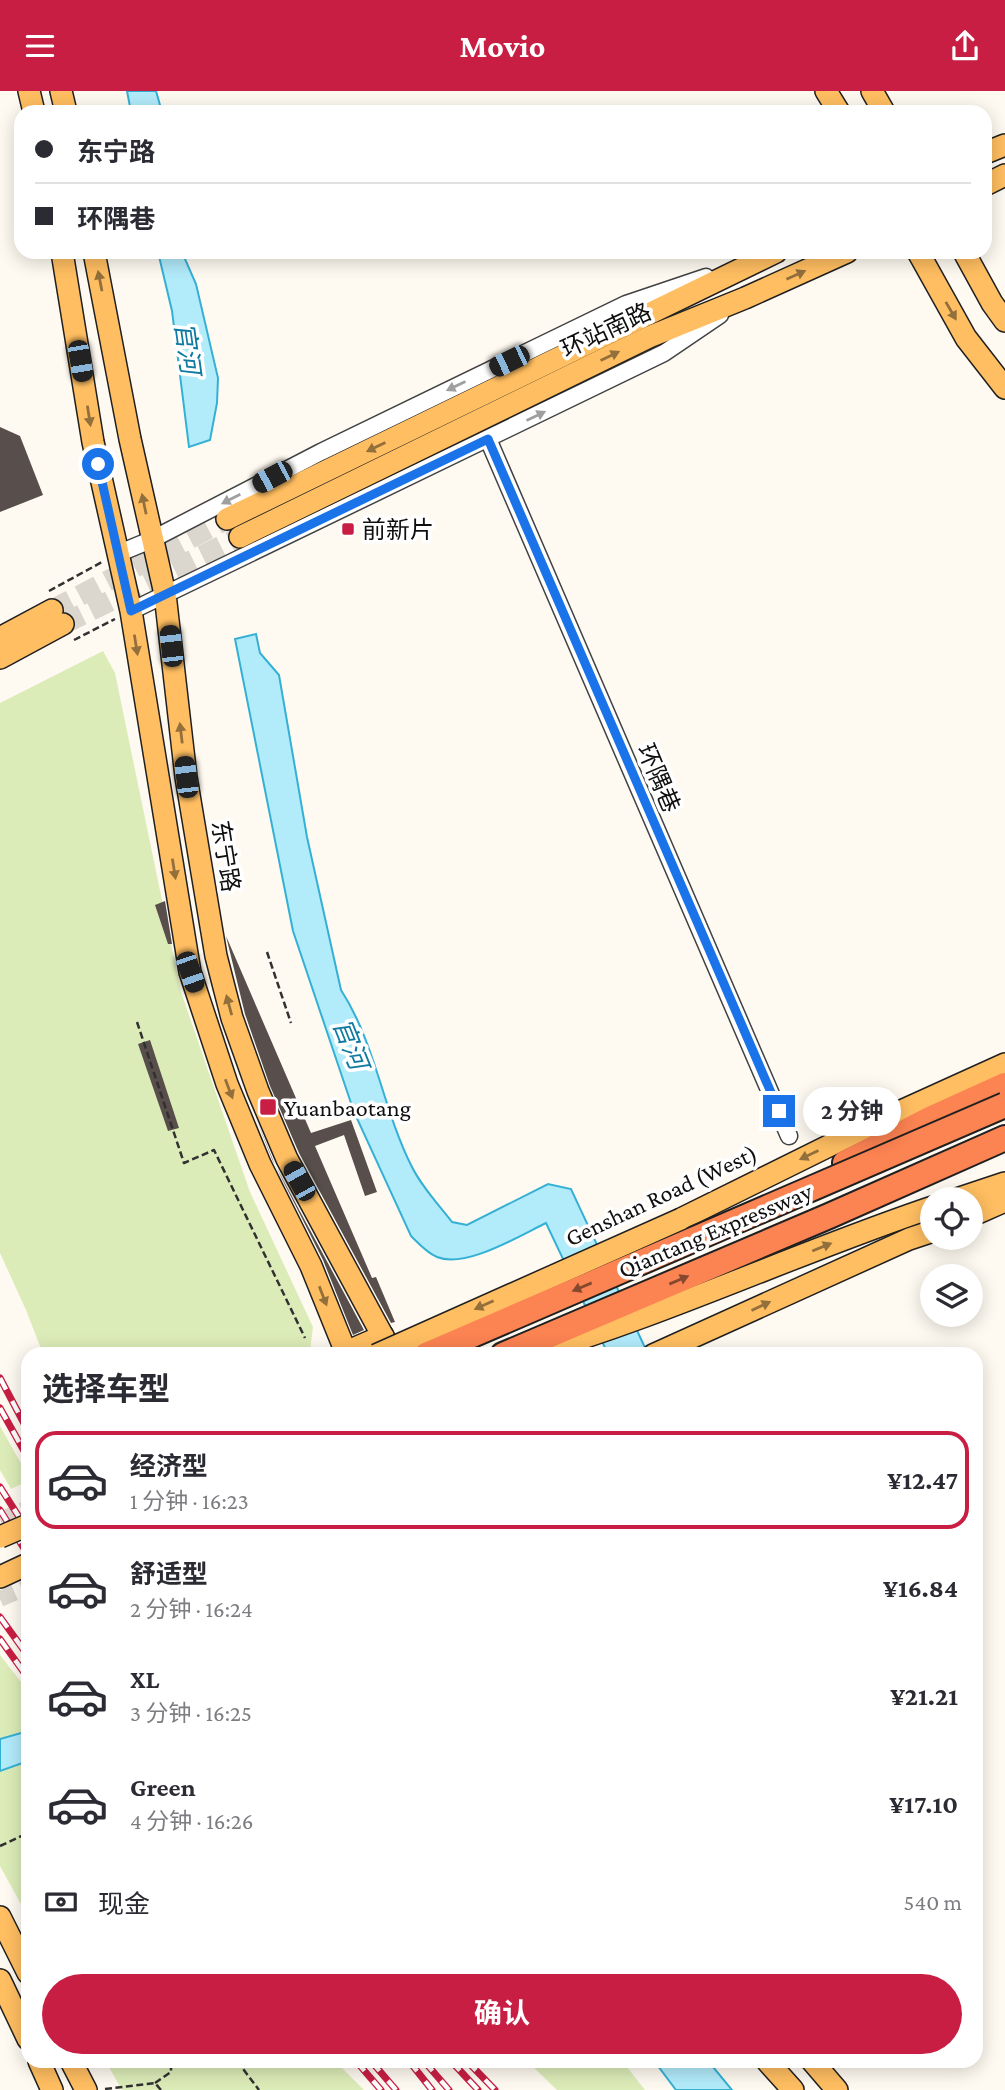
<!DOCTYPE html>
<html lang="zh">
<meta charset="utf-8">
<style>
:root{--surface:#fff;--page:#f7f7f7;--text:#2b2b33;--muted:#7c7c81;--line:#e1e1e2;--accent:#c81e43}
body{margin:0;font-family:"Crimson Pro","Noto Sans SC",serif;background:var(--page);color:var(--text);height:100vh;display:flex;flex-direction:column;font-size:26px;white-space:nowrap}
*{box-sizing:border-box;margin:0}
p{font-size:23px;color:var(--muted)}
.icon{flex:none;width:38px;height:38px;fill:none;stroke:currentColor;stroke-width:2;stroke-linecap:round;stroke-linejoin:round}
.map{position:relative;flex:1;overflow:hidden}
.side{position:absolute;left:21px;top:1256px;width:962px;height:721px;display:flex;flex-direction:column;background:var(--surface);border-radius:21px;box-shadow:0 4px 18px #0003}
.side>*{flex:none}
.guide{position:absolute;left:14px;top:14px;width:978px;height:154px;border-radius:21px;box-shadow:0 4px 18px #0003;display:grid;align-content:center;height:154px;padding:0 21px;background:var(--surface)}
.controls{position:absolute;left:920px;top:1096px;display:grid;gap:14px}
.controls a{display:grid;place-items:center;width:63px;height:63px;border-radius:50%;background:var(--surface);box-shadow:0 4px 18px #0003;font-size:35px}
.end{position:absolute;width:32px;height:32px;margin:-16px;border:9px solid #1a73e8;background:#fff;box-shadow:0 0 0 4px #fff}
.from{border-radius:50%}
.bubble{position:absolute;height:49px;border-radius:24px;background:var(--surface);box-shadow:0 4px 18px #0003;font-size:23px;font-weight:700;line-height:49px;text-align:center}
.car{position:absolute;width:21px;height:42px;margin:-21px -10px;border-radius:9px;box-shadow:0 0 5px 2px #0007;background:linear-gradient(#222 24%,#8ab4d8 0 40%,#222 0 76%,#8ab4d8 0 86%,#222 0)}
.guide b{display:flex;align-items:center;gap:24px;height:66px;font-size:26px}
.guide b+b{border-top:2px solid var(--line)}
.guide i{width:18px;height:18px;background:var(--text)}
ul{padding:0;list-style:none}
li{display:flex;align-items:center;gap:21px;height:98px;margin:0 14px 10px;padding:0 7px;border:4px solid transparent;border-radius:21px}
li div{flex:1}
li b{display:block;font-size:26px}
li em{font-style:normal;font-weight:700}
li.active{border-color:var(--accent)}
li>.icon{width:63px;height:63px;stroke-width:1.5}
h2{padding:0 21px;font-size:32px;line-height:84px}
.pay{display:flex;align-items:center;gap:18px;height:77px;padding:0 21px;font-size:26px}
.pay p{margin-inline-start:auto}
.button{display:flex;gap:14px;margin-top:auto;padding:14px 21px}
.button a{flex:1;height:80px;border-radius:42px;background:var(--accent);color:#fff;font-size:28px;font-weight:700;line-height:80px;text-align:center}
header{display:flex;justify-content:space-between;align-items:center;height:91px;padding:0 21px;background:var(--accent);color:#fff;font-size:32px;font-weight:700}
.map>svg:first-child{display:block}
.green{fill:#dcecb8}
.water{fill:#b2ebfa;stroke:#35b0d5;stroke-width:2}
.building{fill:#584e4b}
.lines{fill:none;stroke-linecap:round;stroke-linejoin:round}
.minor-tunnel{stroke:#dbd7cf;stroke-width:16;stroke-dasharray:16 8;stroke-linecap:butt}
.major-tunnel{stroke:#dbd7cf;stroke-width:21;stroke-dasharray:21 10;stroke-linecap:butt}
.minor-casing{stroke:#424242;stroke-width:19}
.major-casing{stroke:#202020;stroke-width:24}
.highway-casing{stroke:#202020;stroke-width:28}
.path{stroke:#313131;stroke-width:2.5;stroke-dasharray:7 3.5;stroke-linecap:butt}
.minor{stroke:#fff;stroke-width:16}
.major{stroke:#ffbe61;stroke-width:21}
.highway{stroke:#fc8352;stroke-width:24}
.rail-casing{stroke:#c81e43;stroke-width:7}
.rail{stroke:#fff;stroke-width:4.5;stroke-dasharray:13;stroke-linecap:butt}
.major-bridge-casing{stroke:#202020;stroke-width:24;stroke-linecap:butt}
.highway-bridge-casing{stroke:#202020;stroke-width:28;stroke-linecap:butt}
.major-bridge{stroke:#ffbe61;stroke-width:21}
.highway-bridge{stroke:#fc8352;stroke-width:24}
.oneway{fill:#936f3c}
.oneway2{fill:#9f9f9f}
.oneway3{fill:#864930}
.route{stroke:#1a73e8;stroke-width:9}
.poi-dot{fill:#c81e43;stroke:#fff;stroke-width:2.5}
.labels{text-anchor:middle;dominant-baseline:central;stroke-width:7;stroke-linejoin:round;paint-order:stroke}
.street-label{font-size:24px;fill:#0f0f0f;stroke:#fff}
.poi-label{font-size:24px;fill:#0f0f0f;stroke:#fff;text-anchor:start}
.water-label{font-size:26px;font-style:italic;fill:#107aa1;stroke:#fff}
</style>
<header><svg class="icon" aria-label="menu" viewBox="0 0 24 24"><path d="M4 6h16M4 12h16M4 18h16"/></svg>Movio<svg class="icon" aria-label="share" viewBox="0 0 24 24"><path d="M12 15V3M7 8l5-5 5 5M5 13v7h14v-7"/></svg></header>
<div class="map">
<svg width="1005" height="1999" viewBox="0 0 1005 1999">
<rect width="100%" height="100%" fill="#fffaf1"/>
<g class="green">
<polygon points="103,560 115,582 181,901 250,1101 313,1236 310,1260 302,1264 43,1263 26,1219 0,1162 0,612"/>
<polygon points="0,1335 28,1385 28,1390 11,1398 0,1379"/>
<polygon points="0,1564 28,1600 28,1826 0,1775"/>
<polygon points="106,1971 336,1971 364,1999 122,1999"/>
<polygon points="528,1971 623,1971 645,1999 557,1999"/>
</g>
<g class="water">
<polygon points="127,0 156,0 162,21 131,21"/>
<polygon points="158,161 185,161 185,168 196,193 218,287 217,312 210,349 189,356 172,220"/>
<path d="M 256,543 L 260,562 L 279,584 L 307,746 L 341,899 C 375,951 383,1018 411,1074 C 421,1095 438,1113 452,1131 L 467,1134 L 548,1093 L 571,1098 L 648,1263 L 608,1263 L 546,1132 C 519,1145 465,1178 437,1166 C 427,1162 419,1153 411,1145 L 354,1021 L 293,840 L 235,548 Z"/>
<polygon points="28,1640 28,1670 0,1680 0,1648"/>
<polygon points="655,1971 709,1971 732,1999 676,1999"/>
</g>
<g class="building">
<polygon points="0,336 20,345 43,404 0,421"/>
<polygon points="165,810 172,853 168,853 155,814"/>
<polygon points="226,845 311,1042 351,1029 377,1101 365,1105 344,1044 315,1055 372,1187 376,1186 395,1231 391,1232 299,1062 270,995 245,923"/>
<polygon points="150,949 179,1037 168,1040 138,953"/>
<polygon points="255,1025 275,1074 364,1239 353,1244 323,1169 272,1068"/>
</g>
<g class="lines">
<g class="minor-tunnel">
<polyline points="0,1429 28,1417"/>
<polyline points="0,1508 28,1496"/>
</g>
<g class="major-tunnel">
<polyline points="52,519 227,428"/>
<polyline points="63,533 240,446"/>
</g>
<defs>
<g id="minor">
<polyline points="488,348 789,1045"/>
<polyline points="117,463 151,449 321,361 626,213 706,186"/>
<polyline points="131,520 664,262 720,224"/>
</g>
<g id="major">
<polyline points="29,0 34,21"/>
<polyline points="61,0 66,21"/>
<polyline points="826,0 839,21"/>
<polyline points="872,0 884,21"/>
<polyline points="985,62 1005,54"/>
<polyline points="985,94 1005,84"/>
<polyline points="62,161 93,351 131,520 190,881 227,993 260,1073 311,1175 347,1264"/>
<polyline points="94,161 130,348 165,503 186,686 216,865 232,927 258,1000 287,1068 393,1264"/>
<polyline points="918,161 966,247 1005,297"/>
<polyline points="964,161 992,212 1005,230"/>
<polyline points="227,428 776,161"/>
<polyline points="240,446 649,246 745,207 847,161"/>
<polyline points="0,547 52,519"/>
<polyline points="0,567 63,533"/>
<polyline points="957,1108 1005,1092"/>
<polyline points="971,1125 1005,1110"/>
<polyline points="681,1128 877,1031 1005,973"/>
<polyline points="346,1261 383,1245"/>
<path d="M 528,1264 C 666,1224 796,1162 933,1116"/>
<polyline points="653,1264 909,1148 933,1140"/>
<polyline points="0,1486 28,1473"/>
<polyline points="0,1826 28,1882"/>
<polyline points="0,1889 28,1948"/>
<polyline points="39,1970 52,1999"/>
<polyline points="71,1970 86,1999"/>
<polyline points="767,1970 793,1999"/>
<polyline points="812,1970 837,1999"/>
</g>
<g id="highway">
<polyline points="845,1072 930,1028 1005,994"/>
<polyline points="503,1264 829,1125 1005,1047"/>
</g>
</defs>
<use href="#minor" class="minor-casing"/>
<use href="#major" class="major-casing"/>
<use href="#highway" class="highway-casing"/>
<g class="path">
<polyline points="49,500 102,471"/>
<polyline points="74,549 115,528"/>
<polyline points="267,861 291,932"/>
<polyline points="137,931 184,1072 214,1059 305,1247"/>
<polyline points="0,1755 28,1742"/>
<polyline points="237,1970 259,1999"/>
<polyline points="155,1992 171,1981 171,1970"/>
<polyline points="105,1998 155,1992 161,1999"/>
</g>
<use href="#minor" class="minor"/>
<use href="#major" class="major"/>
<use href="#highway" class="highway"/>
<defs>
<g id="rail">
<polyline points="0,1287 28,1340"/>
<polyline points="0,1317 28,1367"/>
<polyline points="0,1396 28,1440"/>
<polyline points="0,1419 28,1464"/>
<polyline points="0,1526 28,1565"/>
<polyline points="0,1548 28,1587"/>
<polyline points="356,1970 381,1999"/>
<polyline points="371,1970 396,1999"/>
<polyline points="409,1970 432,1999"/>
<polyline points="424,1970 449,1999"/>
<polyline points="451,1970 478,1999"/>
<polyline points="467,1970 495,1999"/>
</g>
</defs>
<use href="#rail" class="rail-casing"/>
<use href="#rail" class="rail"/>
<defs>
<g id="major-bridge">
<polyline points="376,1264 681,1128"/>
<polyline points="0,1446 28,1434"/>
</g>
<polyline id="highway-bridge" points="426,1264 1005,1014"/>
</defs>
<use href="#major-bridge" class="major-bridge-casing"/>
<use href="#highway-bridge" class="highway-bridge-casing"/>
<use href="#major-bridge" class="major-bridge"/>
<use href="#highway-bridge" class="highway-bridge"/>
</g>
<defs><path id="oneway-solid" d="M-6-.8H1V-3.2L6.5 0L1 3.2V.8H-6Z" transform="scale(1.75)"/></defs>
<g class="oneway">
<use href="#oneway-solid" transform="translate(796 184) rotate(-24)"/>
<use href="#oneway-solid" transform="translate(100 190) rotate(-101)"/>
<use href="#oneway-solid" transform="translate(951 220) rotate(60)"/>
<use href="#oneway-solid" transform="translate(610 265) rotate(-26)"/>
<use href="#oneway-solid" transform="translate(89 325) rotate(81)"/>
<use href="#oneway-solid" transform="translate(376 356) rotate(154)"/>
<use href="#oneway-solid" transform="translate(144 413) rotate(-102)"/>
<use href="#oneway-solid" transform="translate(136 554) rotate(81)"/>
<use href="#oneway-solid" transform="translate(181 642) rotate(-97)"/>
<use href="#oneway-solid" transform="translate(174 778) rotate(81)"/>
<use href="#oneway-solid" transform="translate(229 914) rotate(-105)"/>
<use href="#oneway-solid" transform="translate(229 998) rotate(69)"/>
<use href="#oneway-solid" transform="translate(809 1064) rotate(154)"/>
<use href="#oneway-solid" transform="translate(822 1156) rotate(-22)"/>
<use href="#oneway-solid" transform="translate(323 1205) rotate(69)"/>
<use href="#oneway-solid" transform="translate(484 1214) rotate(156)"/>
<use href="#oneway-solid" transform="translate(761 1215) rotate(-25)"/>
</g>
<g class="oneway2">
<use href="#oneway-solid" transform="translate(456 295) rotate(154)"/>
<use href="#oneway-solid" transform="translate(536 325) rotate(-26)"/>
<use href="#oneway-solid" transform="translate(231 408) rotate(153)"/>
</g>
<g class="oneway3">
<use href="#oneway-solid" transform="translate(679 1189) rotate(-23)"/>
<use href="#oneway-solid" transform="translate(582 1196) rotate(157)"/>
</g>
<g class="lines">
<polyline class="route" points="98,373 131,520 488,348 779,1020"/>
</g>
<g class="poi-dot">
<rect x="341" y="431" width="14" height="14" rx="3.5"/>
<rect x="259" y="1007" width="18" height="18" rx="3.5"/>
</g>
<g class="labels">
<g class="street-label">
<text transform="translate(606 239) rotate(-25)">环站南路</text>
<text transform="translate(659 687) rotate(67)">环隅巷</text>
<text transform="translate(226 765) rotate(81)">东宁路</text>
<text transform="translate(661 1104) rotate(-25)">Genshan Road (West)</text>
<text transform="translate(715 1139) rotate(-23)">Qiantang Expressway</text>
</g>
<g class="poi-label">
<text x="362" y="438">前新片</text>
<text x="284" y="1016">Yuanbaotang</text>
</g>
<g class="water-label">
<text transform="translate(187 257) rotate(82)">官河</text>
<text transform="translate(350 953) rotate(68)">官河</text>
</g>
</g>
</svg>
<div class="controls">
<a><svg class="icon" aria-label="locate" viewBox="0 0 24 24"><circle cx="12" cy="12" r="6"/><path d="M12 2v4M12 18v4M2 12h4M18 12h4"/></svg></a>
<a><svg class="icon" aria-label="layers" viewBox="0 0 24 24"><path d="M12 4l9 5-9 5-9-5zM3 14l9 5 9-5"/></svg></a>
</div>
<i class="end from" style="left:98px;top:373px"></i>
<i class="end" style="left:779px;top:1020px"></i>
<div class="bubble" style="left:803px;top:996px;width:98px">2 分钟</div>
<i class="car" style="left:80px;top:270px;rotate:170deg"></i>
<i class="car" style="left:509px;top:270px;rotate:244deg"></i>
<i class="car" style="left:272px;top:386px;rotate:242deg"></i>
<i class="car" style="left:171px;top:555px;rotate:354deg"></i>
<i class="car" style="left:186px;top:686px;rotate:353deg"></i>
<i class="car" style="left:190px;top:881px;rotate:161deg"></i>
<i class="car" style="left:299px;top:1090px;rotate:331deg"></i>
<div class="guide">
<b><i class="from"></i>东宁路</b>
<b><i></i>环隅巷</b>
</div>
<section class="side">
<h2>选择车型</h2>
<ul>
<li class="active"><svg class="icon" aria-label="car" viewBox="0 0 24 24"><path d="M5 17H2v-5l4-1 3-4h7l3 4 3 1v5h-3M9 17h6M6 11h13"/><circle cx="7" cy="17" r="2"/><circle cx="17" cy="17" r="2"/></svg><div><b>经济型</b><p>1 分钟 · 16:23</p></div><em>¥12.47</em></li>
<li><svg class="icon" aria-label="car" viewBox="0 0 24 24"><path d="M5 17H2v-5l4-1 3-4h7l3 4 3 1v5h-3M9 17h6M6 11h13"/><circle cx="7" cy="17" r="2"/><circle cx="17" cy="17" r="2"/></svg><div><b>舒适型</b><p>2 分钟 · 16:24</p></div><em>¥16.84</em></li>
<li><svg class="icon" aria-label="car" viewBox="0 0 24 24"><path d="M5 17H2v-5l4-1 3-4h7l3 4 3 1v5h-3M9 17h6M6 11h13"/><circle cx="7" cy="17" r="2"/><circle cx="17" cy="17" r="2"/></svg><div><b>XL</b><p>3 分钟 · 16:25</p></div><em>¥21.21</em></li>
<li><svg class="icon" aria-label="car" viewBox="0 0 24 24"><path d="M5 17H2v-5l4-1 3-4h7l3 4 3 1v5h-3M9 17h6M6 11h13"/><circle cx="7" cy="17" r="2"/><circle cx="17" cy="17" r="2"/></svg><div><b>Green</b><p>4 分钟 · 16:26</p></div><em>¥17.10</em></li>
</ul>
<div class="pay"><svg class="icon" aria-label="cash" viewBox="0 0 24 24"><path d="M3 7h18v10H3z"/><circle cx="12" cy="12" r="2"/></svg>现金<p>540 m</p></div>
<div class="button"><a>确认</a></div>
</section>
</div>
